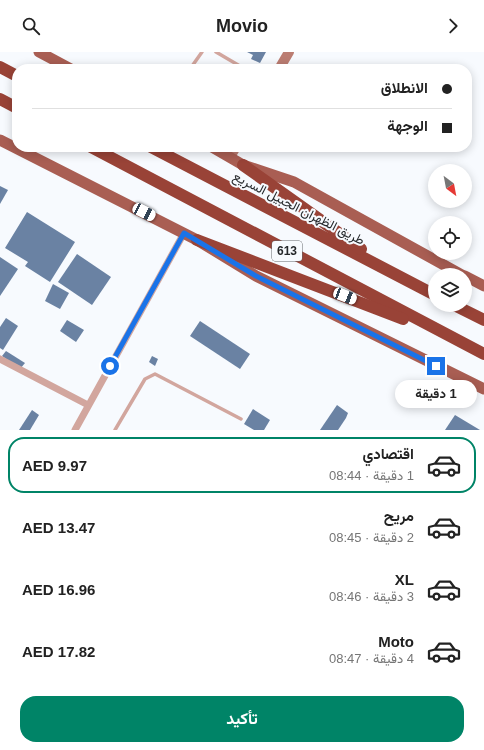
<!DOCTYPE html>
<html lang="ar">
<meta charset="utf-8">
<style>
:root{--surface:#fff;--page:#f2f2f2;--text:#222;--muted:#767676;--line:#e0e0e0;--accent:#008467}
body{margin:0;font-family:Helvetica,Vazirmatn,sans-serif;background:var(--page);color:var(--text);direction:rtl;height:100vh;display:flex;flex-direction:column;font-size:15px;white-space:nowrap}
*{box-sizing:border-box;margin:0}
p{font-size:13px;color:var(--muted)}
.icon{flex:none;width:22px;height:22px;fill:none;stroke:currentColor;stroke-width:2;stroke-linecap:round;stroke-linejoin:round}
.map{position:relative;height:378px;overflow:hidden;direction:ltr}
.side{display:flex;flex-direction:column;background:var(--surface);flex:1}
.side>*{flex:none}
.top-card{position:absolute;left:12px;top:12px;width:460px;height:88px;border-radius:16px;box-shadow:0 2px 10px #0003;direction:rtl;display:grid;align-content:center;height:88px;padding:0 20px;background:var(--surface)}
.needle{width:26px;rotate:148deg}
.fabs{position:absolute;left:428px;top:112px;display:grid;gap:8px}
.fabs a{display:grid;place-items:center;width:44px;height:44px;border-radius:50%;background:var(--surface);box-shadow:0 2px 10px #0003;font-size:20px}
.end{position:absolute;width:18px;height:18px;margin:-9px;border:5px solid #1a73e8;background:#fff;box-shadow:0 0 0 2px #fff}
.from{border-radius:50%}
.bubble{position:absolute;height:28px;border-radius:14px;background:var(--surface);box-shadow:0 2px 10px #0003;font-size:13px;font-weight:700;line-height:28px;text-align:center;direction:rtl}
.car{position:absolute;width:12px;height:24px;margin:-12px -6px;border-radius:5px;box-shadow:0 0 3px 1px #0007;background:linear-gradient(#fff 24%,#345 0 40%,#fff 0 76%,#345 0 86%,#fff 0)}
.top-card b{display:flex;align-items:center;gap:14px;height:38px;font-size:15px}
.top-card b+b{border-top:1px solid var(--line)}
.top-card i{width:10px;height:10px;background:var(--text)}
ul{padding:7px 0 0;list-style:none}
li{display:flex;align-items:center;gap:12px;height:56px;margin:0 8px 6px;padding:0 12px;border:2px solid transparent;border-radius:16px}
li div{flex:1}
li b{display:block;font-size:15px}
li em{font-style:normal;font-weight:700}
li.current{border-color:var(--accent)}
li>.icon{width:36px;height:36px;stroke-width:1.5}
.action{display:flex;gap:8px;margin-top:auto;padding:8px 20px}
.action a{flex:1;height:46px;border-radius:16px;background:var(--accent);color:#fff;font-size:16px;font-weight:700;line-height:46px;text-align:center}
header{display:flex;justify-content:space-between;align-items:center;height:52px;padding:0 20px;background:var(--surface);font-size:18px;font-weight:700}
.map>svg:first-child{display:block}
.building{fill:#6a82a3}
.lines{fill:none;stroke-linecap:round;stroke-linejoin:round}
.lane{stroke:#d2a69e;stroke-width:3.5}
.street{stroke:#d2a69e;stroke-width:7}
.secondary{stroke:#bb7d72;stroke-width:10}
.primary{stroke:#a95e53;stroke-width:11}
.highway{stroke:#994337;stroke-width:12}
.route{stroke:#1a73e8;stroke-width:5}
.labels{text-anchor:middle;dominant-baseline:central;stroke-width:4;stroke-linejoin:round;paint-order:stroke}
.shield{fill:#f7fafe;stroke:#63666a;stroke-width:1}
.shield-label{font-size:12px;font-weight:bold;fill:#24272a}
.street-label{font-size:13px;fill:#24272a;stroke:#f7fafe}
</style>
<header><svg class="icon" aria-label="forward" viewBox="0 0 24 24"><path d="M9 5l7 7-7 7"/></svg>Movio<svg class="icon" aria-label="search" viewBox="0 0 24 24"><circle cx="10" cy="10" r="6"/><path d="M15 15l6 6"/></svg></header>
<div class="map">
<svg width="484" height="378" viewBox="0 0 484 378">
<rect width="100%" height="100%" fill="#f7fafe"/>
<g class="building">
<polygon points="247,0 266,0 260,11 251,7 253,3"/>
<polygon points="0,134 8,138 0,152"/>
<polygon points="27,160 75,190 50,230 25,214 28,210 5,196"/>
<polygon points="77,202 111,225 92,253 58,230"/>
<polygon points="0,205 18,217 0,244"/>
<polygon points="53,232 69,241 60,257 45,249"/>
<polygon points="6,266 18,274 3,298 0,296 0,275"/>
<polygon points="67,268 84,278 76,290 60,279"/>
<polygon points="200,269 250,302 240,317 190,284"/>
<polygon points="6,299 25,311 20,317 2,304"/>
<polygon points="152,304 158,307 155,314 149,310"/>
<polygon points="337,353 348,361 346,366 338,378 320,378"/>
<polygon points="253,357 270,368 264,378 254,378 244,372"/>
<polygon points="32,358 39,363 30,378 19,378"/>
<polygon points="455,363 480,378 445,378"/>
</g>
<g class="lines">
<g class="lane">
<polyline points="216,0 245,17"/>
<polyline points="190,17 202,0"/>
<polyline points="115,378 145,327 155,322 241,367"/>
</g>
<g class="street">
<polyline points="0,307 88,353"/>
<polyline points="75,378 184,181"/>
</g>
<g class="secondary">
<polyline points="279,17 289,0"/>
<polyline points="230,105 236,95"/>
</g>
<g class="primary">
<polyline points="39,0 71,17"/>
<polyline points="0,88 197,188 256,224 484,337"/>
<polyline points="212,95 243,113 294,130 462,223"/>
<polyline points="465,224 484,234"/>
</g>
<g class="highway">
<polyline points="0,15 17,24"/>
<polyline points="0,47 17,56"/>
<polyline points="91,95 484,302"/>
<polyline points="151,95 435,243"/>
<polyline points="243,113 361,197"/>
<polyline points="197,188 403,267"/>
<polyline points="454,253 484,268"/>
</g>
</g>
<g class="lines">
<polyline class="route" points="110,314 184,181 256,224 436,314"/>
</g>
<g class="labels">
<rect class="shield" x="272" y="189" width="30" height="20" rx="3"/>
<g class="shield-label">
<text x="287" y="199">613</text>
</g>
<g class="street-label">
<text transform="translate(299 156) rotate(27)">طريق الظهران الجبيل السريع</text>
</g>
</g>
</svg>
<div class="fabs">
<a><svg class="needle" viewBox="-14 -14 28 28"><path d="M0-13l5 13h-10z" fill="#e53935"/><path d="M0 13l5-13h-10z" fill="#767676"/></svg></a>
<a><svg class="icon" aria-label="locate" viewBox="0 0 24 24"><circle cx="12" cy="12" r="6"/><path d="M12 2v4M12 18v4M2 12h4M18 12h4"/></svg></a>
<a><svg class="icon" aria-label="layers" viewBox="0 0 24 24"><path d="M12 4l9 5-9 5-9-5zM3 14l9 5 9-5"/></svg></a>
</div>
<i class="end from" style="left:110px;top:314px"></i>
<i class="end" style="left:436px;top:314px"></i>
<div class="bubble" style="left:395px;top:328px;width:82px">1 دقيقة</div>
<i class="car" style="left:144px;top:160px;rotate:117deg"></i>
<i class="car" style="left:345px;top:244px;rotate:111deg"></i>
<div class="top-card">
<b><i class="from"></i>الانطلاق</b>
<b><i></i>الوجهة</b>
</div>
</div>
<section class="side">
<ul>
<li class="current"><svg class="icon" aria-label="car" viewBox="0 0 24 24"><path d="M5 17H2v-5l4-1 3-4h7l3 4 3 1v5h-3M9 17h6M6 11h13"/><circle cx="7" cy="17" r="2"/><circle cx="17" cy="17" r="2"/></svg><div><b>اقتصادي</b><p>1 دقيقة · 08:44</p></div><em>AED 9.97</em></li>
<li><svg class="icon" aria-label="car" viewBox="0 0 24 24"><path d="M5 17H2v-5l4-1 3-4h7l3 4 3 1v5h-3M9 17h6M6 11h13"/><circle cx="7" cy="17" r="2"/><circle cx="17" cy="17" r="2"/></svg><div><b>مريح</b><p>2 دقيقة · 08:45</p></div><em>AED 13.47</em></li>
<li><svg class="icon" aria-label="car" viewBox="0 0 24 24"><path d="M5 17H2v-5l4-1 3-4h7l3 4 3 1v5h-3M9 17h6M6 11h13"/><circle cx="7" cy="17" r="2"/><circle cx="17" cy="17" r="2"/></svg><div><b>XL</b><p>3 دقيقة · 08:46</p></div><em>AED 16.96</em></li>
<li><svg class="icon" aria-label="car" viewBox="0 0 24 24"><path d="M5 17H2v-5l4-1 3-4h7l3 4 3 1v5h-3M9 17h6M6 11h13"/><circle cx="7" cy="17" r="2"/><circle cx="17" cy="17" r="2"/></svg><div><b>Moto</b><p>4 دقيقة · 08:47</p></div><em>AED 17.82</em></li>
</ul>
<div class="action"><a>تأكيد</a></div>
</section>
